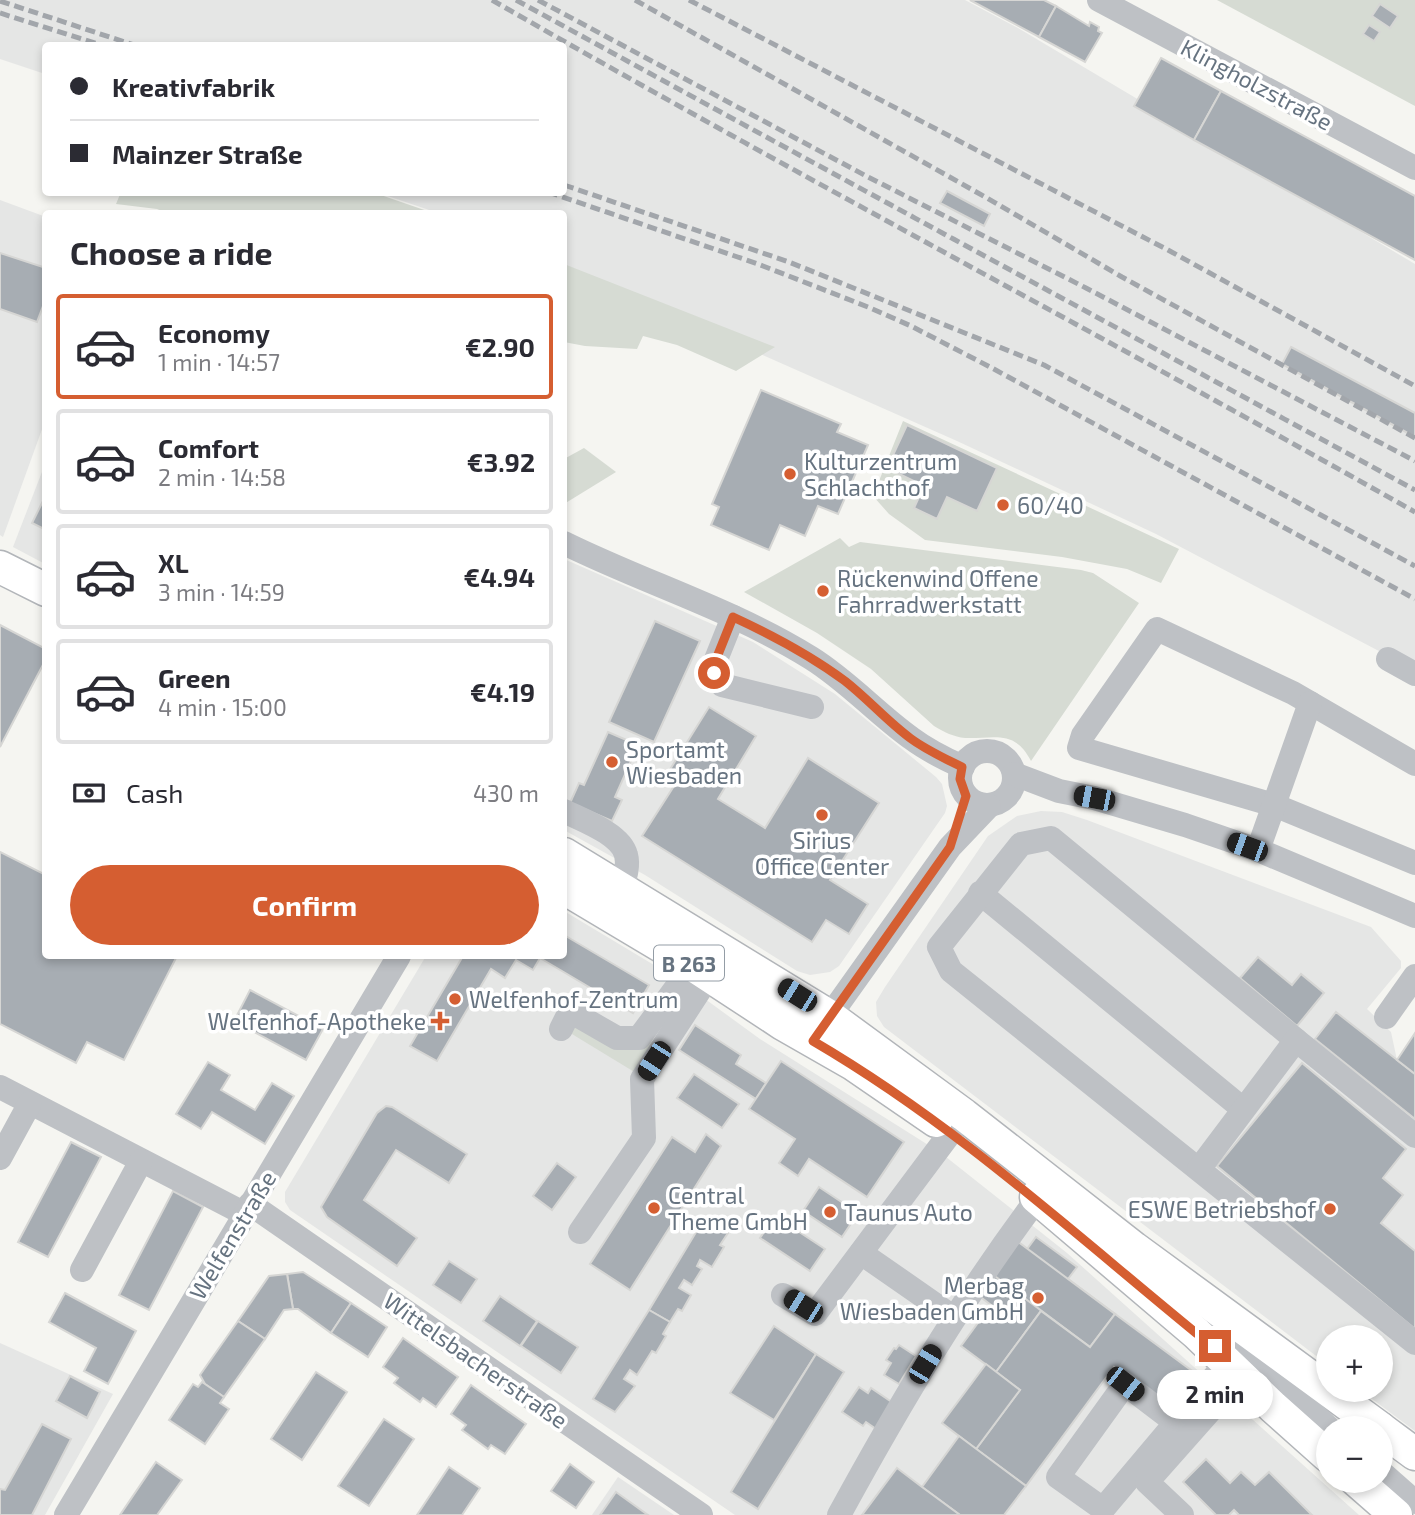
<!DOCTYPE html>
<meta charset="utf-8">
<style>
:root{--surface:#fff;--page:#f7f7f7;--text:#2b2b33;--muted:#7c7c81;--line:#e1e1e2;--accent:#d55e31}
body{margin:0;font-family:"Exo 2",sans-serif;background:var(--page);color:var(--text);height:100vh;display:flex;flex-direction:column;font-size:26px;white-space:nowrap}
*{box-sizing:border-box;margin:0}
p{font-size:23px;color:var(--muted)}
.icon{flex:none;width:38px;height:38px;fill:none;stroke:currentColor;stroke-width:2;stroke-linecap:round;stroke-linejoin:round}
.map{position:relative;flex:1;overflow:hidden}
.side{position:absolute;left:42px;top:210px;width:525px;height:749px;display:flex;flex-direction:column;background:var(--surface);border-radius:7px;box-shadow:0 4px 10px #0003}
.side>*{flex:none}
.top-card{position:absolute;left:42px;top:42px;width:525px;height:154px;border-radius:7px;box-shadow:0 4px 10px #0003;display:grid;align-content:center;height:154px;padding:0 28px;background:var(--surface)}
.tools{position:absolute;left:1316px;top:1325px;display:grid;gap:14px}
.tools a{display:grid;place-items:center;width:77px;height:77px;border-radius:50%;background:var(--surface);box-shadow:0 4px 10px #0003;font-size:35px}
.end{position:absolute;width:32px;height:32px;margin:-16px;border:9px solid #d55e31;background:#fff;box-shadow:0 0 0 4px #fff}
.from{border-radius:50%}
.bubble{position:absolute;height:49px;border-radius:24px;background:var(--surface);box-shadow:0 4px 10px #0003;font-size:23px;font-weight:700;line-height:49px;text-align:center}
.car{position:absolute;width:21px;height:42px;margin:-21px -10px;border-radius:9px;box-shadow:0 0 5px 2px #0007;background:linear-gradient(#222 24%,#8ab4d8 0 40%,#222 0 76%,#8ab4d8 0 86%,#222 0)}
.top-card b{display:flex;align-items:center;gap:24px;height:66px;font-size:26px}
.top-card b+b{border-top:2px solid var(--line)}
.top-card i{width:18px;height:18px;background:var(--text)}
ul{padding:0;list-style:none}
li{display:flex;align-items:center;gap:21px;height:105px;margin:0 14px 10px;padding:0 14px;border:4px solid var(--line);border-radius:7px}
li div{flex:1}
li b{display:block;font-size:26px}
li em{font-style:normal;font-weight:700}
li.current{border-color:var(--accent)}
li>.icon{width:63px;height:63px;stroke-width:1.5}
h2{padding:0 28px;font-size:32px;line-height:84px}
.pay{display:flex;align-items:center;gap:18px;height:77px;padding:0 28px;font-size:26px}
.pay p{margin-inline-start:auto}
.cta{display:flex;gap:14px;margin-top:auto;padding:14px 28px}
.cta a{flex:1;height:80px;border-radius:42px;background:var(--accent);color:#fff;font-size:28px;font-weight:700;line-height:80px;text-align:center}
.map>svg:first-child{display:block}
.built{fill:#e5e6e5}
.green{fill:#d6dbd3}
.building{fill:#a7adb3;stroke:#d6d6d4;stroke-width:2}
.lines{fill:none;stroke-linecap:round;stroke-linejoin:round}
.major-casing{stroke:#b2b5b9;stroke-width:35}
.minor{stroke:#bec1c5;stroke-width:24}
.major{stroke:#fff;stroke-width:32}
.rail{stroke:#a2a6ab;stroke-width:5;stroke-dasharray:10 5;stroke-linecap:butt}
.route{stroke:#d55e31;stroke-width:9}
.poi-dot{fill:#d55e31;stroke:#fff;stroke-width:2.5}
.labels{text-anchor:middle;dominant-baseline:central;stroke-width:7;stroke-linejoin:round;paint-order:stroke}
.shield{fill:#fff;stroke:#949da6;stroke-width:2}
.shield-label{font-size:21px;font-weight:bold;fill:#667380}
.street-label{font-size:23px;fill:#667380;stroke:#fff}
.poi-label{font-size:23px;fill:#667380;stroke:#fff;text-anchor:start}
</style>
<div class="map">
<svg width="1415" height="1515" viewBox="0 0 1415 1515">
<rect width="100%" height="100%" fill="#f5f5f1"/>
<g class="built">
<polygon points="0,0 965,0 1018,28 1415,264 1415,670 1156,534 957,441 564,267 564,214 438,213 379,193 564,192 564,46 46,46 45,74 0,59"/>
<polygon points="0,200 46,217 45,421 3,537 0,535"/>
<polygon points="45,464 45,564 13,547"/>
<polygon points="564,559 753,642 835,694 936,777 942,784 947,806 945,813 839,966 830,972 810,975 797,971 645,875 564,830"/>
<polygon points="1041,811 1062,812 1087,820 1371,927 1401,961 1401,968 1367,1009 1391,1032 1397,1060 1415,1074 1415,1431 1360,1390 1381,1390 1381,1337 1328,1337 1328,1365 884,1027 877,1016 876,1002 885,987 988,836 1017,816"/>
<polygon points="564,911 679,980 760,1039 941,1153 1067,1253 1359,1515 735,1515 290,1210 285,1202 285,1192 426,956 564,956"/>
<polygon points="0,1343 113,1394 45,1515 0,1515"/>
<polygon points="618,1477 674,1515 592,1515"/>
</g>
<g class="green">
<polygon points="1217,0 1415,0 1415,106"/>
<polygon points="121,192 375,193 433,213 167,213 157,209 116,204"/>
<polygon points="564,264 775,347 736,371 677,345 643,336 637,349 585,346 564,342"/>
<polygon points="903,421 1179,549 1161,583 1127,569 1062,557 925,540 889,514 873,496"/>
<polygon points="584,448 616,472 564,504 564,459"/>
<path d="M 840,538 L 849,547 L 860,542 L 1081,570 L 1093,573 L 1139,603 L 1031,761 C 1015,729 994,739 965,738 C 954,737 944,732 934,726 L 871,669 L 817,633 L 744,592 Z"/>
<polygon points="573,1022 637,1046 653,1041 636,1073 567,1031"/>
</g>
<g class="building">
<polygon points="970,0 1044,0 1056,6 1039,37"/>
<polygon points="1380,4 1398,16 1390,28 1372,16"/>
<polygon points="1056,6 1089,26 1090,22 1099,27 1098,31 1102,33 1085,62 1039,37"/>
<polygon points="1369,25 1380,32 1374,41 1363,34"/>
<polygon points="1161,58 1221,91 1194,140 1134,106"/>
<polygon points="1221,91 1415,196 1415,260 1194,140"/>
<polygon points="947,191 990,214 984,226 940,203"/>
<polygon points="0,253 46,268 46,298 37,322 0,309"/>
<polygon points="1291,347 1415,413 1415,437 1282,364"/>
<polygon points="761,390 841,424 837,432 868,445 838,514 818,506 805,536 780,525 769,550 711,525 719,507 712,504"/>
<polygon points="907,425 997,468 977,511 947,497 937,519 914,508 924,486 887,468"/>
<polygon points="46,495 46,530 32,523"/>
<polygon points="655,621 700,641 654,742 609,722"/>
<polygon points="0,625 46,649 46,659 0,747"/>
<polygon points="709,707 756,736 718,799 765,828 808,758 879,803 830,880 868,904 849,934 826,920 812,942 642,836 674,786 664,779"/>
<polygon points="608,732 638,745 615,797 622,800 612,821 570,803 579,783 584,785"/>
<polygon points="0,852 46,875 46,956 177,956 124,1060 87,1042 76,1063 0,1024"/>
<polygon points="564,935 649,985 633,1013 540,958 533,970 516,960 505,978 491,969 437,1061 410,1046 463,956 564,956"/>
<polygon points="1258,957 1292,985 1301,974 1324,993 1297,1026 1240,978"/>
<polygon points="250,990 323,1029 306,1060 234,1021"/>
<polygon points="1336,1012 1415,1074 1415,1119 1315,1039"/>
<polygon points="695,1025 741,1055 736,1064 766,1083 756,1099 679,1050"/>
<polygon points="1415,1033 1415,1074 1397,1060"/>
<polygon points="781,1061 904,1142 867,1197 809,1159 798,1176 779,1163 795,1139 749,1109"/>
<polygon points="208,1062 230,1075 221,1090 255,1110 272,1083 294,1096 265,1144 212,1112 201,1129 176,1114"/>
<polygon points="1302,1063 1406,1149 1383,1178 1403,1195 1381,1223 1415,1251 1415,1329 1217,1166"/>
<polygon points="694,1074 739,1104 722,1128 677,1098"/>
<polygon points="386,1106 392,1107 467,1154 449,1183 396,1150 364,1200 417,1238 397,1266 327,1217 321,1207 377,1113"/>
<polygon points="706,1134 721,1146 630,1290 590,1264 672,1137 695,1152"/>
<polygon points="71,1142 101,1157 48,1257 18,1242"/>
<polygon points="557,1163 576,1177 552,1210 533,1196"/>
<polygon points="819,1187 858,1213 842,1237 803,1211"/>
<polygon points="173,1191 203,1207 149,1310 119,1295"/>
<polygon points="775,1216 825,1249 810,1271 760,1238"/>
<polygon points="704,1219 728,1233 720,1245 724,1247 712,1267 700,1260 697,1266 702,1269 692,1285 684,1280 679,1288 691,1295 682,1311 678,1309 670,1322 649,1310"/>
<polygon points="1036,1237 1077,1267 1068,1279 1115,1314 1090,1347 1041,1311 996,1372 961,1346 991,1305 974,1292 1013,1238 1027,1249"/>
<polygon points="1013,1238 1115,1314 1090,1347 988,1271"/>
<polygon points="449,1261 477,1279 461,1303 433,1285"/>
<polygon points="303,1272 351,1303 331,1333 298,1309 293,1309 287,1274"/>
<polygon points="287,1274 293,1309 284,1310 265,1339 238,1321 269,1276"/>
<polygon points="65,1293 136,1331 108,1384 84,1371 96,1348 49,1322"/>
<polygon points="500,1296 537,1321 520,1346 483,1321"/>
<polygon points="351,1303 387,1327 368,1357 331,1333"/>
<polygon points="649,1310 670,1322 663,1334 666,1336 656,1353 652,1351 637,1375 630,1370 624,1379 635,1386 615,1412 593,1399"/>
<polygon points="1041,1311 1090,1347 1115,1314 1203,1379 1177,1414 1114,1367 1026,1486 976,1449 1020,1390 996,1372"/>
<polygon points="238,1321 265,1339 224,1397 205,1384 200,1375"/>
<polygon points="538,1321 578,1347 561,1373 521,1346"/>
<polygon points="774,1326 816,1354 774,1420 730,1393"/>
<polygon points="403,1338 458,1377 436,1407 423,1398 420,1402 394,1383 398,1378 383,1367"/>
<polygon points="899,1345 916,1356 899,1384 884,1375 891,1363 886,1360 894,1348 896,1349"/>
<polygon points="816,1354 844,1372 758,1509 731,1492"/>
<polygon points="986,1364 1020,1390 976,1449 942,1423"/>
<polygon points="316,1372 347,1392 302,1460 271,1439"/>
<polygon points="70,1376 100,1392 87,1418 56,1401"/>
<polygon points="202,1382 224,1397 220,1403 229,1409 205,1444 169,1420 193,1384 198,1387"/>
<polygon points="471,1385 526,1424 505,1454 491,1445 488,1449 462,1430 466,1425 451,1414"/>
<polygon points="859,1387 868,1393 871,1388 896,1405 879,1431 866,1422 863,1426 842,1412"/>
<polygon points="384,1419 414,1439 369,1506 338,1486"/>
<polygon points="42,1424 71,1439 32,1515 0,1515 0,1489 5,1490"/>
<polygon points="959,1436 1026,1486 1004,1515 960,1515 922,1487"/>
<polygon points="1206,1459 1230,1483 1241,1472 1255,1485 1269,1472 1312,1515 1239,1515 1234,1510 1229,1515 1216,1515 1183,1482"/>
<polygon points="156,1462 182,1480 157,1515 120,1515"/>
<polygon points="570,1464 594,1482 576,1508 551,1491"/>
<polygon points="449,1467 480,1488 462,1515 417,1515"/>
<polygon points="897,1468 922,1487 960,1515 862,1515"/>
<polygon points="616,1492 648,1515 600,1515"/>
</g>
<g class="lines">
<defs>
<g id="major">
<polyline points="0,567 46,590"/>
<polyline points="564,854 829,1016 964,1115 1134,1248 1380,1428"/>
<polyline points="564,888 693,965 783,1024 853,1064 936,1121"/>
<polyline points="1036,1197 1196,1333 1273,1407 1328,1456"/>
<polyline points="1381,1429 1415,1454"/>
<polyline points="1356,1480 1396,1515"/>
</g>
</defs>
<use href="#major" class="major-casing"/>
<g class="minor">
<polyline points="1099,0 1415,168"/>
<path d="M 564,543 C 645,583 734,610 811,658 C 848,681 876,713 911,738 C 927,750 945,759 963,767"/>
<polyline points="733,617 715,662 714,673 722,685 812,707"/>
<polyline points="1388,659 1415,674"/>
<circle cx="987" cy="778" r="27"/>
<polyline points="1415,764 1293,693 1157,629 1083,735 1079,748 1274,805 1415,863"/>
<polyline points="1014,774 1059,791 1094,798 1185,825 1258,850 1415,916"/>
<path d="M 564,811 C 582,820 621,834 626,855 C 629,866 625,878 622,888"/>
<polyline points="1258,850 1310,703"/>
<polyline points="980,893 1243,1109"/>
<polyline points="1386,1017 1415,976"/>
<polyline points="561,1029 570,1011 617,1038 639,1038 693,965"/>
<polyline points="819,1031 950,847 989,806"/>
<polyline points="1296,1040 1051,838 1021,844 939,947 951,971 1415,1343"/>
<polyline points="0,1087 245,1214"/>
<polyline points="0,1158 30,1103"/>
<polyline points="1199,1169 1296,1040 1415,1136"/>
<polyline points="250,1204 701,1515"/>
<polyline points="580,1232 644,1138 642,1079 709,976"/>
<polyline points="861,1253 953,1317"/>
<polyline points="82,1270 141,1161"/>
<polyline points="783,1295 815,1314 951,1132"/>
<polyline points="1209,1317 1329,1428"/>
<polyline points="1175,1422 1125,1384 1058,1477 1103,1509 1226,1363"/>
<polyline points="1381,1472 1415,1502"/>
<polyline points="66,1515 399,956"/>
<path d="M 839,1515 C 899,1405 962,1299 1037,1199"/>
<polyline points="1182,1515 1147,1482 1240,1377"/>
</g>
<use href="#major" class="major"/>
<g class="rail">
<path d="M 492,0 C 797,176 1109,339 1415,512"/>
<path d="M 516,0 C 815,164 1115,327 1415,490"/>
<polyline points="538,0 868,177 1086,288 1415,461"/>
<polyline points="635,0 987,198 1122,277 1415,438"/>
<polyline points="689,0 1168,250 1415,386"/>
<polyline points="0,1 137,46"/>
<polyline points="0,13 104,46"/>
<polyline points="564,185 789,262 1044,365 1415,566"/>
<polyline points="548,192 758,264 868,307 911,326 992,368 1415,599"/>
</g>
</g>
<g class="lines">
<path class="route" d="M 714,673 L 715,662 L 733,617 C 772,635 810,655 845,681 C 868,699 887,721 910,738 C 926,750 944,758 962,767 L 960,779 L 966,796 L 950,847 L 813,1041 C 955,1124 1070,1230 1196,1333 L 1215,1346"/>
</g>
<g class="poi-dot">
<circle cx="790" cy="474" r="7"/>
<circle cx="1003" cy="505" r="7"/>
<circle cx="823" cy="591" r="7"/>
<circle cx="612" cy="762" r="7"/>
<circle cx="822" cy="815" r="7"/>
<circle cx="455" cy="999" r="7"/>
<path d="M436.5 1010.5h7v7h7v7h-7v7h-7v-7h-7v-7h7z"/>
<circle cx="654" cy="1208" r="7"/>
<circle cx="1330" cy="1209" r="7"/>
<circle cx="830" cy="1212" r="7"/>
<circle cx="1038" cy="1298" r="7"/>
</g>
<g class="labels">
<rect class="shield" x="654" y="945.5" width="70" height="35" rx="5"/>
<g class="shield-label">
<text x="689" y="963">B 263</text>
</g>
<g class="street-label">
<text transform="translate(1257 84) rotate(28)">Klingholzstraße</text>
<text transform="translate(232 1235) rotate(-59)">Welfenstraße</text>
<text transform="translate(476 1360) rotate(35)">Wittelsbacherstraße</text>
</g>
<g class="poi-label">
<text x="804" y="461">Kulturzentrum<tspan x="804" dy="26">Schlachthof</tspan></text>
<text x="1017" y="505">60/40</text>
<text x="837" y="578">Rückenwind Offene<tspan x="837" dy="26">Fahrradwerkstatt</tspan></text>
<text x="626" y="749">Sportamt<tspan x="626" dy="26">Wiesbaden</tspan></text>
<text x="822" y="840" text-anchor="middle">Sirius<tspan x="822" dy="26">Office Center</tspan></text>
<text x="469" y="999">Welfenhof-Zentrum</text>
<text x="426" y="1021" text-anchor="end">Welfenhof-Apotheke</text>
<text x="668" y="1195">Central<tspan x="668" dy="26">Theme GmbH</tspan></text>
<text x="1316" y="1209" text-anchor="end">ESWE Betriebshof</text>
<text x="844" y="1212">Taunus Auto</text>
<text x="1024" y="1285" text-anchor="end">Merbag<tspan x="1024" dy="26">Wiesbaden GmbH</tspan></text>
</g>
</g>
</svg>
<div class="tools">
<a>+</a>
<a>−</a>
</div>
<i class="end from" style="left:714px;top:673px"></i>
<i class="end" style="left:1215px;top:1346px"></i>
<div class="bubble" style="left:1157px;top:1370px;width:116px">2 min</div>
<i class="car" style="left:1094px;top:798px;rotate:281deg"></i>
<i class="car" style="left:1247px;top:847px;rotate:290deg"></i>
<i class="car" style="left:797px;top:995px;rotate:302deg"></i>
<i class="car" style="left:654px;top:1061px;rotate:213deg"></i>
<i class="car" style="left:803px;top:1306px;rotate:302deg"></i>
<i class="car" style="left:925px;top:1364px;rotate:31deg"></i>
<i class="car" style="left:1125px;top:1384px;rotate:128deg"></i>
<div class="top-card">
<b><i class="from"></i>Kreativfabrik</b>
<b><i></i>Mainzer Straße</b>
</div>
<section class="side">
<h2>Choose a ride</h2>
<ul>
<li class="current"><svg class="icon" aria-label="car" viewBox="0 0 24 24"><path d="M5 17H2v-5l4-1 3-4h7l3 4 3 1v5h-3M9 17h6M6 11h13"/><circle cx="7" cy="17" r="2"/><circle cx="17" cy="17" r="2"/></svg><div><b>Economy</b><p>1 min · 14:57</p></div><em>€2.90</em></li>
<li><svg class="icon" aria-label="car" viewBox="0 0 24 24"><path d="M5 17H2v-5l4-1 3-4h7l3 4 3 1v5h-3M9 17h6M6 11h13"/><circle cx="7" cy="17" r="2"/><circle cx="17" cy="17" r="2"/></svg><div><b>Comfort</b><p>2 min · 14:58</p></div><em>€3.92</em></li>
<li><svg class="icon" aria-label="car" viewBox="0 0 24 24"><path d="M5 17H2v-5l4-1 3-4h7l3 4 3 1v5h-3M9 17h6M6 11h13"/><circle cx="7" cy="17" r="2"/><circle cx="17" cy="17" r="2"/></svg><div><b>XL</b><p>3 min · 14:59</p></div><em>€4.94</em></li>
<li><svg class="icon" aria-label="car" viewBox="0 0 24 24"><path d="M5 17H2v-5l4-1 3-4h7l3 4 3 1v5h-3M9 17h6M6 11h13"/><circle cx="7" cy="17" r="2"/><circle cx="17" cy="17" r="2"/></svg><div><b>Green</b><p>4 min · 15:00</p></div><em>€4.19</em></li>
</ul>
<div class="pay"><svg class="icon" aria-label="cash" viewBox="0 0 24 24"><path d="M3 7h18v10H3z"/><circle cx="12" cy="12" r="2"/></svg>Cash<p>430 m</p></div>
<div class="cta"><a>Confirm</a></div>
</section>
</div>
